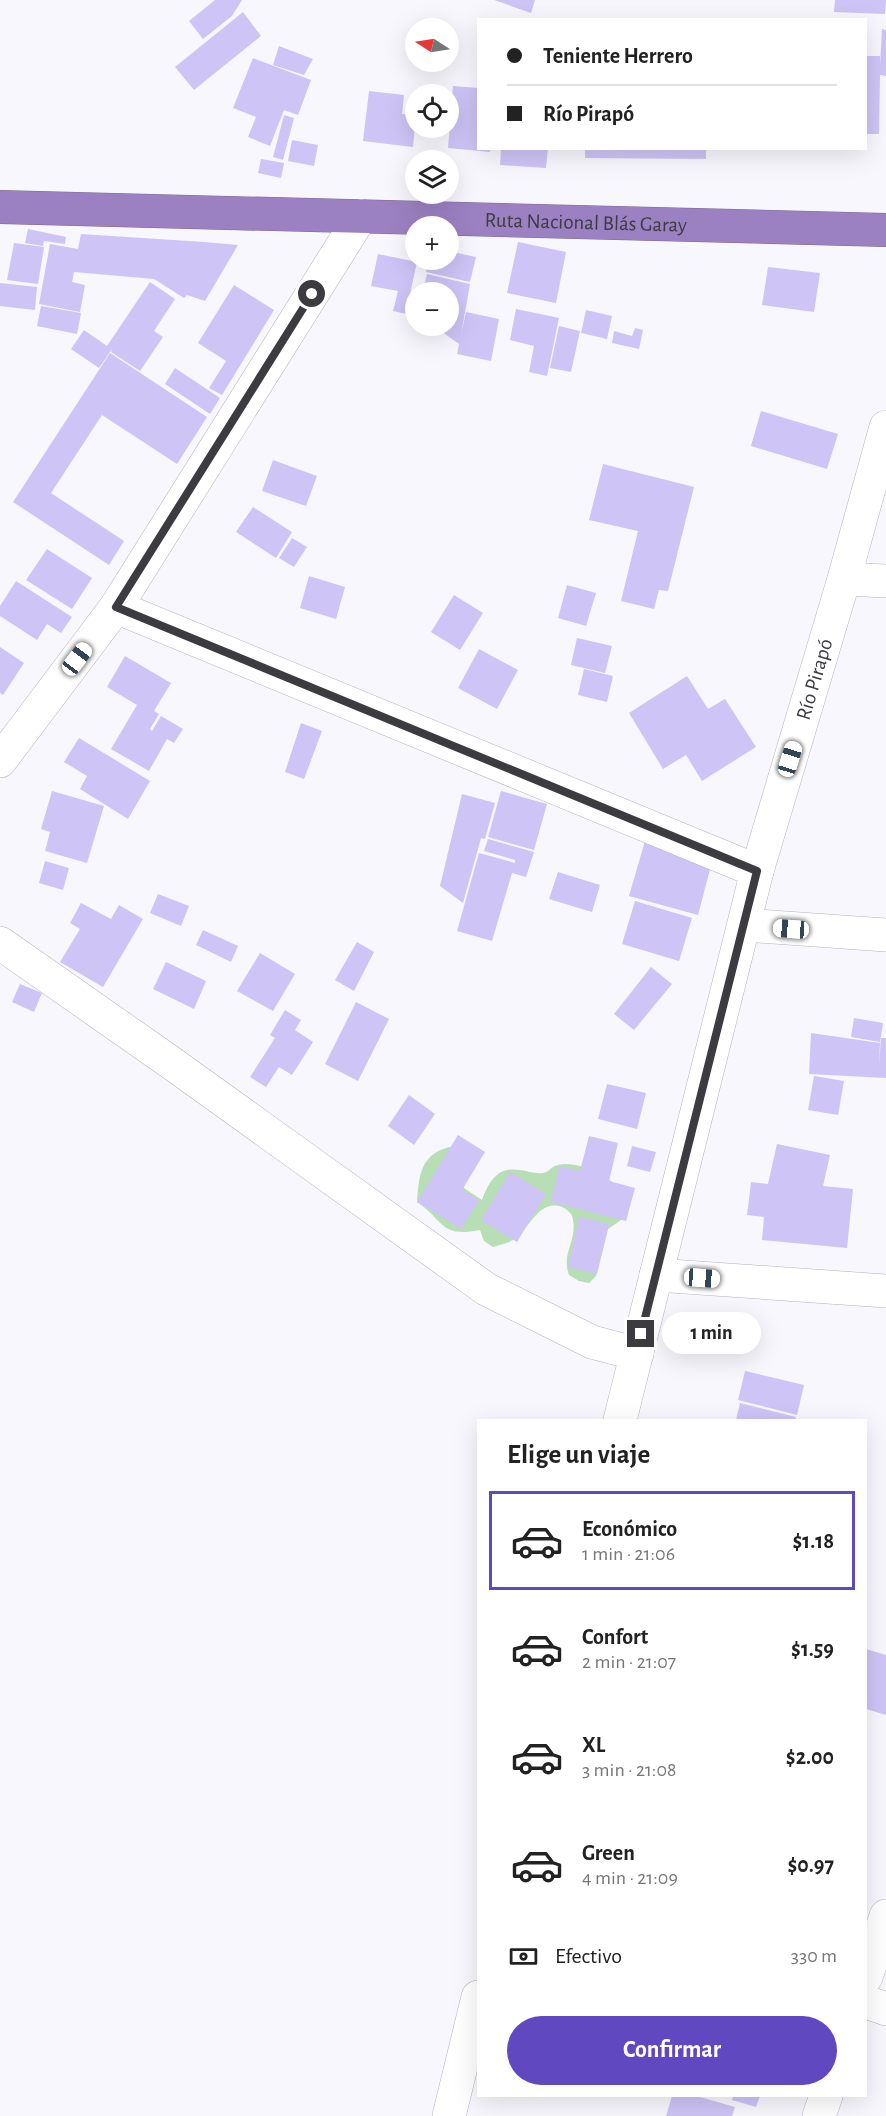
<!DOCTYPE html>
<html lang="es">
<meta charset="utf-8">
<style>
:root{--surface:#fff;--page:#f2f2f2;--text:#222;--muted:#767676;--line:#e0e0e0;--accent:#6048c0}
body{margin:0;font-family:"Alegreya Sans",sans-serif;background:var(--page);color:var(--text);height:100vh;display:flex;flex-direction:column;font-size:22px;white-space:nowrap}
*{box-sizing:border-box;margin:0}
p{font-size:20px;color:var(--muted)}
.icon{flex:none;width:33px;height:33px;fill:none;stroke:currentColor;stroke-width:2;stroke-linecap:round;stroke-linejoin:round}
.map{position:relative;flex:1;overflow:hidden}
.drawer{position:absolute;left:477px;top:1419px;width:390px;height:678px;display:flex;flex-direction:column;background:var(--surface);border-radius:0px;box-shadow:0 6px 24px #0002}
.drawer>*{flex:none}
.hud{position:absolute;left:477px;top:18px;width:390px;height:132px;border-radius:0px;box-shadow:0 6px 24px #0002;display:grid;align-content:center;height:132px;padding:0 30px;background:var(--surface)}
.needle{width:39px;rotate:282deg}
.fabs{position:absolute;left:405px;top:18px;display:grid;gap:12px}
.fabs a{display:grid;place-items:center;width:54px;height:54px;border-radius:50%;background:var(--surface);box-shadow:0 6px 24px #0002;font-size:30px}
.end{position:absolute;width:27px;height:27px;margin:-14px;border:8px solid #3b3b40;background:#fff;box-shadow:0 0 0 3px #fff}
.from{border-radius:50%}
.bubble{position:absolute;height:42px;border-radius:21px;background:var(--surface);box-shadow:0 6px 24px #0002;font-size:20px;font-weight:700;line-height:42px;text-align:center}
.car{position:absolute;width:18px;height:36px;margin:-18px -9px;border-radius:8px;box-shadow:0 0 4px 2px #0007;background:linear-gradient(#fff 24%,#345 0 40%,#fff 0 76%,#345 0 86%,#fff 0)}
.hud b{display:flex;align-items:center;gap:21px;height:57px;font-size:22px}
.hud b+b{border-top:2px solid var(--line)}
.hud i{width:15px;height:15px;background:var(--text)}
ul{padding:0;list-style:none}
li{display:flex;align-items:center;gap:18px;height:99px;margin:0 12px 9px;padding:0 18px;border:3px solid transparent;border-radius:0px}
li div{flex:1}
li b{display:block;font-size:22px}
li em{font-style:normal;font-weight:700}
li.on{border-color:var(--accent)}
li>.icon{width:54px;height:54px;stroke-width:1.5}
h2{padding:0 30px;font-size:27px;line-height:72px}
.pay{display:flex;align-items:center;gap:15px;height:66px;padding:0 30px;font-size:22px}
.pay p{margin-inline-start:auto}
.primary-button{display:flex;gap:12px;margin-top:auto;padding:12px 30px}
.primary-button a{flex:1;height:69px;border-radius:36px;background:var(--accent);color:#fff;font-size:24px;font-weight:700;line-height:69px;text-align:center}
.map>svg:first-child{display:block}
.green{fill:#b8deb5}
.building{fill:#cec4f6}
.lines{fill:none;stroke-linecap:round;stroke-linejoin:round}
.street-casing{stroke:#b4b2be;stroke-width:34}
.highway-casing{stroke:#7a6894;stroke-width:34}
.street{stroke:#fff;stroke-width:33}
.highway{stroke:#9c81c2;stroke-width:33}
.route{stroke:#3b3b40;stroke-width:8}
.labels{text-anchor:middle;dominant-baseline:central;stroke-width:6;stroke-linejoin:round;paint-order:stroke}
.street-label{font-size:21px;fill:#3b3b40;stroke:#fff}
</style>
<div class="map">
<svg width="886" height="2116" viewBox="0 0 886 2116">
<rect width="100%" height="100%" fill="#f8f7fe"/>
<path class="green" d="M 449,1147 L 459,1148 L 466,1167 L 464,1188 L 482,1200 C 489,1182 497,1166 520,1170 C 528,1171 535,1174 543,1173 C 549,1172 550,1168 555,1166 C 575,1158 608,1176 622,1190 L 624,1218 L 608,1229 L 596,1276 L 589,1283 L 579,1281 L 569,1275 C 561,1253 577,1241 573,1220 C 573,1214 567,1209 562,1207 C 539,1199 530,1228 515,1239 C 508,1243 501,1245 493,1247 L 484,1241 L 480,1230 C 440,1238 445,1221 417,1202 C 419,1176 420,1155 449,1147 Z"/>
<g class="building">
<polygon points="215,0 242,0 232,16 203,39 189,21"/>
<polygon points="494,0 535,0 531,13"/>
<polygon points="835,0 886,0 885,14 834,12"/>
<polygon points="243,12 261,36 194,90 175,67"/>
<polygon points="882,29 886,30 886,76 880,75 879,134 866,134 866,56 880,56 880,66"/>
<polygon points="279,46 313,59 304,75 273,65"/>
<polygon points="253,58 311,80 298,115 284,110 270,146 248,137 256,117 233,108"/>
<polygon points="453,86 478,88 478,148 491,148 490,152 448,148"/>
<polygon points="369,91 404,95 402,114 416,115 413,147 363,141"/>
<polygon points="284,115 294,118 283,160 273,157"/>
<polygon points="292,140 318,145 314,166 288,161"/>
<polygon points="501,148 548,148 546,168 500,165"/>
<polygon points="585,148 706,148 706,159 585,158"/>
<polygon points="261,159 284,163 281,178 258,173"/>
<polygon points="28,229 66,237 65,244 44,241 43,246 25,243"/>
<polygon points="81,234 204,242 238,245 205,301 187,295 184,298 154,279 74,272 72,282 85,285 80,312 39,304 50,244 78,249"/>
<polygon points="518,242 566,252 556,303 507,293"/>
<polygon points="14,243 44,247 38,284 7,280"/>
<polygon points="448,251 476,257 470,282 426,272 429,260 448,260"/>
<polygon points="378,254 417,262 410,294 416,295 415,316 393,311 398,291 371,286"/>
<polygon points="768,267 820,273 814,312 762,305"/>
<polygon points="427,274 470,284 461,335 466,312 499,319 491,361 457,354 459,344 434,326 448,326 448,292 423,292"/>
<polygon points="150,282 175,299 154,331 163,337 140,371 111,352 112,349 99,368 71,349 84,330 107,346"/>
<polygon points="0,283 37,287 35,310 0,306"/>
<polygon points="234,285 274,310 222,395 209,388 226,361 198,343"/>
<polygon points="41,306 81,313 77,334 37,326"/>
<polygon points="516,309 559,318 547,376 529,372 534,346 510,340"/>
<polygon points="586,310 612,316 607,339 581,333"/>
<polygon points="559,326 580,331 571,372 550,368"/>
<polygon points="635,328 643,330 639,349 612,343 614,331 632,336"/>
<polygon points="110,353 207,417 177,464 102,415 51,493 124,541 109,565 13,502"/>
<polygon points="175,368 220,398 210,414 165,384"/>
<polygon points="761,411 838,434 827,469 751,446"/>
<polygon points="273,460 317,476 306,506 262,491"/>
<polygon points="603,464 694,487 668,591 659,590 654,609 621,601 638,531 589,520"/>
<polygon points="253,507 292,532 276,558 236,532"/>
<polygon points="292,538 307,547 294,567 279,558"/>
<polygon points="47,549 92,578 72,609 26,580"/>
<polygon points="309,576 345,587 336,619 300,608"/>
<polygon points="16,581 72,617 61,633 47,624 37,640 0,616 0,606"/>
<polygon points="567,585 596,593 586,626 558,618"/>
<polygon points="454,595 483,613 460,650 431,632"/>
<polygon points="577,638 612,646 605,673 571,665"/>
<polygon points="0,647 24,663 3,695 0,693"/>
<polygon points="479,649 518,670 497,709 458,688"/>
<polygon points="125,656 171,683 154,711 159,714 150,729 152,731 161,716 183,729 174,743 167,739 149,771 111,749 137,705 107,687"/>
<polygon points="584,669 613,676 607,702 578,695"/>
<polygon points="687,676 708,709 725,699 756,747 702,781 686,755 663,769 629,713"/>
<polygon points="301,723 322,731 304,779 285,772"/>
<polygon points="79,738 150,781 128,819 80,789 87,776 64,762"/>
<polygon points="52,791 104,806 87,863 45,851 50,832 41,829"/>
<polygon points="501,791 547,804 534,850 488,837"/>
<polygon points="462,794 495,803 485,839 481,838 463,903 440,886"/>
<polygon points="647,834 713,858 698,915 629,896"/>
<polygon points="488,839 534,852 526,877 512,873 492,941 457,931 479,853 515,863 515,860 484,851"/>
<polygon points="45,861 69,868 63,890 39,883"/>
<polygon points="558,872 600,885 592,912 549,899"/>
<polygon points="158,894 189,906 181,926 150,913"/>
<polygon points="635,901 692,918 679,961 622,944"/>
<polygon points="81,903 111,919 119,905 143,919 103,987 60,962 80,929 70,923"/>
<polygon points="203,930 238,946 231,962 196,945"/>
<polygon points="357,942 374,952 354,991 335,980"/>
<polygon points="260,953 295,974 273,1011 237,991"/>
<polygon points="166,962 206,981 194,1009 153,989"/>
<polygon points="651,967 672,984 634,1030 614,1014"/>
<polygon points="20,984 42,993 34,1012 12,1002"/>
<polygon points="356,1002 389,1019 358,1081 325,1064"/>
<polygon points="285,1010 301,1020 295,1030 313,1042 292,1075 279,1067 266,1087 250,1077 275,1038 270,1035"/>
<polygon points="854,1018 883,1023 880,1042 851,1037"/>
<polygon points="811,1033 880,1043 879,1066 881,1038 886,1038 886,1078 809,1074"/>
<polygon points="814,1076 844,1081 838,1115 808,1110"/>
<polygon points="607,1084 646,1093 637,1129 598,1119"/>
<polygon points="409,1095 435,1114 414,1145 388,1126"/>
<polygon points="458,1135 485,1152 462,1190 479,1200 461,1229 417,1202"/>
<polygon points="589,1136 618,1143 609,1181 635,1188 626,1221 551,1202 559,1166 580,1171"/>
<polygon points="777,1144 830,1155 823,1186 853,1189 847,1248 762,1240 764,1217 747,1215 751,1182 768,1184"/>
<polygon points="632,1146 656,1152 650,1172 627,1166"/>
<polygon points="510,1172 546,1194 517,1242 481,1220"/>
<polygon points="579,1217 609,1224 597,1274 568,1267"/>
<polygon points="745,1371 804,1385 797,1415 738,1400"/>
<polygon points="740,1403 796,1417 795,1420 736,1420"/>
<polygon points="866,1649 886,1655 886,1715 866,1709"/>
<polygon points="672,2096 697,2096 735,2107 732,2116 666,2116"/>
<polygon points="733,2096 760,2096 756,2107 732,2100"/>
</g>
<g class="lines">
<defs>
<g id="street">
<polyline points="844,579 886,581"/>
<polyline points="116,607 757,871"/>
<polyline points="0,761 116,607 361,216"/>
<polyline points="744,925 886,935"/>
<polyline points="0,943 170,1062 486,1289 592,1342 637,1354"/>
<polyline points="656,1275 886,1291"/>
<path id="s1" d="M 620,1420 L 757,871 L 844,579 L 886,427"/>
<polyline points="866,1977 886,1916"/>
<polyline points="866,2002 886,2009"/>
<polyline points="449,2116 478,1997"/>
<polyline points="819,2116 826,2096"/>
</g>
<g id="highway">
<path id="s2" d="M 0,207 L 886,230"/>
</g>
</defs>
<use href="#street" class="street-casing"/>
<use href="#highway" class="highway-casing"/>
<use href="#street" class="street"/>
<use href="#highway" class="highway"/>
</g>
<g class="lines">
<polyline class="route" points="312,294 116,607 757,871 641,1334"/>
</g>
<g class="labels">
<g class="street-label">
<text stroke="none"><textPath href="#s2" startOffset="586">Ruta Nacional Blás Garay</textPath></text>
<text stroke="none"><textPath href="#s1" startOffset="766">Río Pirapó</textPath></text>
</g>
</g>
</svg>
<div class="fabs">
<a><svg class="needle" viewBox="-14 -14 28 28"><path d="M0-13l5 13h-10z" fill="#e53935"/><path d="M0 13l5-13h-10z" fill="#767676"/></svg></a>
<a><svg class="icon" aria-label="locate" viewBox="0 0 24 24"><circle cx="12" cy="12" r="6"/><path d="M12 2v4M12 18v4M2 12h4M18 12h4"/></svg></a>
<a><svg class="icon" aria-label="layers" viewBox="0 0 24 24"><path d="M12 4l9 5-9 5-9-5zM3 14l9 5 9-5"/></svg></a>
<a>+</a>
<a>−</a>
</div>
<i class="end from" style="left:312px;top:294px"></i>
<i class="end" style="left:641px;top:1334px"></i>
<div class="bubble" style="left:662px;top:1312px;width:99px">1 min</div>
<i class="car" style="left:77px;top:659px;rotate:37deg"></i>
<i class="car" style="left:790px;top:759px;rotate:17deg"></i>
<i class="car" style="left:791px;top:929px;rotate:274deg"></i>
<i class="car" style="left:702px;top:1278px;rotate:94deg"></i>
<div class="hud">
<b><i class="from"></i>Teniente Herrero</b>
<b><i></i>Río Pirapó</b>
</div>
<section class="drawer">
<h2>Elige un viaje</h2>
<ul>
<li class="on"><svg class="icon" aria-label="car" viewBox="0 0 24 24"><path d="M5 17H2v-5l4-1 3-4h7l3 4 3 1v5h-3M9 17h6M6 11h13"/><circle cx="7" cy="17" r="2"/><circle cx="17" cy="17" r="2"/></svg><div><b>Económico</b><p>1 min · 21:06</p></div><em>$1.18</em></li>
<li><svg class="icon" aria-label="car" viewBox="0 0 24 24"><path d="M5 17H2v-5l4-1 3-4h7l3 4 3 1v5h-3M9 17h6M6 11h13"/><circle cx="7" cy="17" r="2"/><circle cx="17" cy="17" r="2"/></svg><div><b>Confort</b><p>2 min · 21:07</p></div><em>$1.59</em></li>
<li><svg class="icon" aria-label="car" viewBox="0 0 24 24"><path d="M5 17H2v-5l4-1 3-4h7l3 4 3 1v5h-3M9 17h6M6 11h13"/><circle cx="7" cy="17" r="2"/><circle cx="17" cy="17" r="2"/></svg><div><b>XL</b><p>3 min · 21:08</p></div><em>$2.00</em></li>
<li><svg class="icon" aria-label="car" viewBox="0 0 24 24"><path d="M5 17H2v-5l4-1 3-4h7l3 4 3 1v5h-3M9 17h6M6 11h13"/><circle cx="7" cy="17" r="2"/><circle cx="17" cy="17" r="2"/></svg><div><b>Green</b><p>4 min · 21:09</p></div><em>$0.97</em></li>
</ul>
<div class="pay"><svg class="icon" aria-label="cash" viewBox="0 0 24 24"><path d="M3 7h18v10H3z"/><circle cx="12" cy="12" r="2"/></svg>Efectivo<p>330 m</p></div>
<div class="primary-button"><a>Confirmar</a></div>
</section>
</div>
